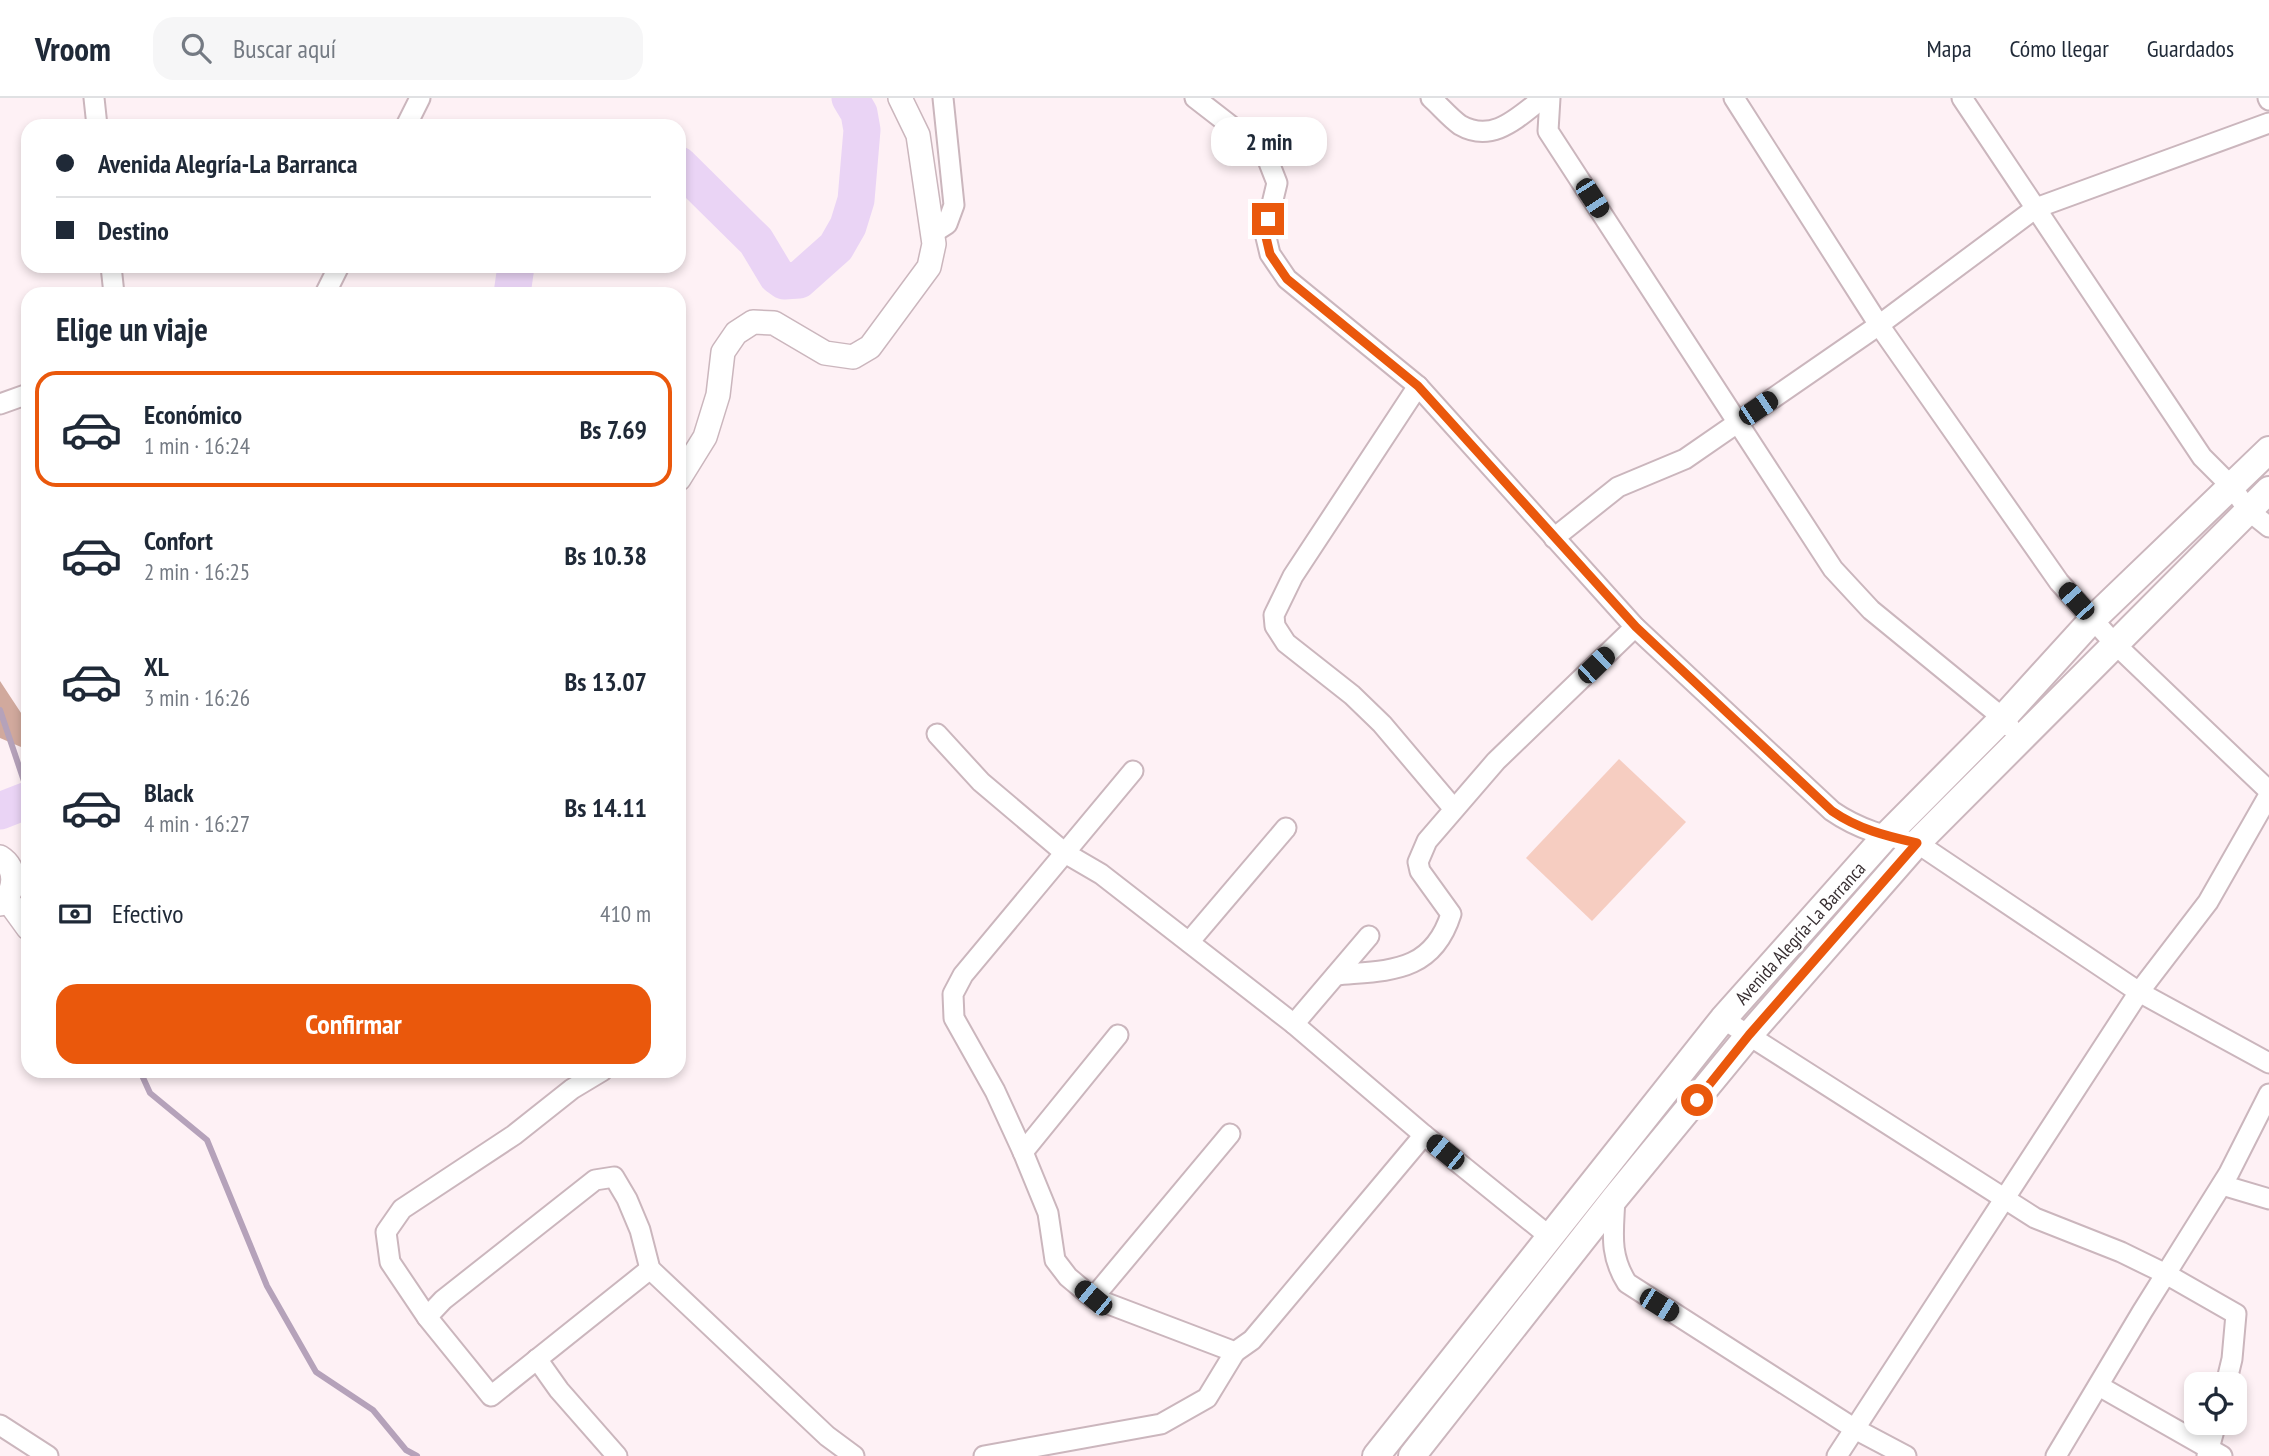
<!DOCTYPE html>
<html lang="es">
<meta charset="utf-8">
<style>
:root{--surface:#fff;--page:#f6f6f7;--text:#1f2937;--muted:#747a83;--line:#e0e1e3;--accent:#ea580c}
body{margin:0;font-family:"PT Sans Narrow",sans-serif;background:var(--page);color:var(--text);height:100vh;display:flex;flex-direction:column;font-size:26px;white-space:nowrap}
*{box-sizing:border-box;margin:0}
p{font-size:23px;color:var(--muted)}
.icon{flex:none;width:38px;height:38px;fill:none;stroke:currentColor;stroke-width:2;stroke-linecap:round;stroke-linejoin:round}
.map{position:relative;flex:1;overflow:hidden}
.sheet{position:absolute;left:21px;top:189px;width:665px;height:791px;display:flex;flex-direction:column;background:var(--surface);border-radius:21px;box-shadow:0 4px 10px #0003}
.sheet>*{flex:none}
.top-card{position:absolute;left:21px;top:21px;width:665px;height:154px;border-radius:21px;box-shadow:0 4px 10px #0003;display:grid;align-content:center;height:154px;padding:0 35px;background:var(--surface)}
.controls{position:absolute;left:2184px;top:1274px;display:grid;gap:14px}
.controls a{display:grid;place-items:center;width:63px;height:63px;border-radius:14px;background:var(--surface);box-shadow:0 4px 10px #0003;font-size:35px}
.end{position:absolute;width:32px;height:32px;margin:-16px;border:9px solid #ea580c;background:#fff;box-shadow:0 0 0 4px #fff}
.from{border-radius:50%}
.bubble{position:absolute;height:49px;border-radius:21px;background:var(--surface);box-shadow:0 4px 10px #0003;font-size:23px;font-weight:700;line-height:49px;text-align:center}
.car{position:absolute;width:21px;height:42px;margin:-21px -10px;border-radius:9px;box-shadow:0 0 5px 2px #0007;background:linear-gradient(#222 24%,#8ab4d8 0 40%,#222 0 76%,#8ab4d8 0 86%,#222 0)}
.top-card b{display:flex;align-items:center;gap:24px;height:66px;font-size:26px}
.top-card b+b{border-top:2px solid var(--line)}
.top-card i{width:18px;height:18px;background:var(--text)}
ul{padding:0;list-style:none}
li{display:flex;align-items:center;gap:21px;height:116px;margin:0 14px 10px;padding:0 21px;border:4px solid transparent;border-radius:21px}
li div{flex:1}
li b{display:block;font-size:26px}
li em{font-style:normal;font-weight:700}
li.on{border-color:var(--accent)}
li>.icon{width:63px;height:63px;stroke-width:1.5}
h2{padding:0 35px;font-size:32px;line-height:84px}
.pay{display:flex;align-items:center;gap:18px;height:77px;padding:0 35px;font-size:26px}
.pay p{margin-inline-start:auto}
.action{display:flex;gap:14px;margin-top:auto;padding:14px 35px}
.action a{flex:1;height:80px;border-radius:21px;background:var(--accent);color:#fff;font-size:28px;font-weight:700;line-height:80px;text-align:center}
header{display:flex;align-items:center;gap:42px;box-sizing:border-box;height:98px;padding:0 35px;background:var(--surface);border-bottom:2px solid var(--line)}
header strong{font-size:33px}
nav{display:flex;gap:38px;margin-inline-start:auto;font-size:24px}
.search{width:490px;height:63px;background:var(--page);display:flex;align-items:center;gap:18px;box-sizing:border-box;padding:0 24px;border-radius:21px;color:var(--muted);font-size:26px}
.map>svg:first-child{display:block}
.green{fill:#f6cdc1}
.forest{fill:#d1a99d}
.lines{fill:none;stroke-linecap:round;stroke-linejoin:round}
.stream{stroke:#b5a2ba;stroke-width:6}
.river{stroke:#ead4f5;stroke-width:37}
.minor-casing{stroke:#cbb6bd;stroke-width:23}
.tertiary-casing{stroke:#cbb6bd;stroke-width:26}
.secondary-casing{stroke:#cbb6bd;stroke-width:30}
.minor{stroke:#fff;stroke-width:19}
.tertiary{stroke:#fff;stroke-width:23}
.secondary{stroke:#fff;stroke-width:26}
.route{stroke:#ea580c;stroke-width:9}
.labels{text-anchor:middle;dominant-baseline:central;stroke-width:5;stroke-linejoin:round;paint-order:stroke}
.street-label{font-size:19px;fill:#382f32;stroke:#fff}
</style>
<header>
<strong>Vroom</strong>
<div class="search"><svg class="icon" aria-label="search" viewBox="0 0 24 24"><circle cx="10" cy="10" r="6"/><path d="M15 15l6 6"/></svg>Buscar aquí</div>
<nav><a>Mapa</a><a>Cómo llegar</a><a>Guardados</a></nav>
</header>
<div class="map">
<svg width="2269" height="1358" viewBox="0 0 2269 1358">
<rect width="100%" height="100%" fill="#fef1f5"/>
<polygon class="green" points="1619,661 1686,724 1592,823 1526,760"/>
<polygon class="forest" points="0,583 25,621 28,623 28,652 0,640"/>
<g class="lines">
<g class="stream">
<polyline points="0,612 28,695"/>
<polyline points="140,973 150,995 207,1042 267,1188 316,1274 373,1312 406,1352 417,1358"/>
</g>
<g class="river">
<polyline points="679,67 756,143 777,178 784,183 799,182 836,149 848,128 856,102 862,32 859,15 850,0"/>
<polyline points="512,196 516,168"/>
<polyline points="0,713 28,702"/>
</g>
<defs>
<g id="minor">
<polyline points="94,0 97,28"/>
<path d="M 1195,0 L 1257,48 L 1268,62 L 1277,85 L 1265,135 L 1270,156 L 1287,181 L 1418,288 L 1635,529 L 1832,713 C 1858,731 1886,739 1917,745 L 2139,894 L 2269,965"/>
<path d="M 1431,0 C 1440,8 1450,20 1460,27 C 1493,46 1518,19 1543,0"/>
<polyline points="1550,0 1548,33 1833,471 1871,512 2003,620 2010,629"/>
<polyline points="1734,0 1879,227 2059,484 2114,545 2269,693"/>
<polyline points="1962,0 2202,359 2231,388 2249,413 2269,429"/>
<polyline points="2268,0 2269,2"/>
<polyline points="406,28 420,0"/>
<polyline points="933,135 947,126 954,107 943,0"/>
<polyline points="111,168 114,196"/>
<polyline points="325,196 339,168"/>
<polyline points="1418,288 1293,478 1274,517 1275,528 1286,545 1352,597 1382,626 1454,711"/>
<polyline points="0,306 28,296"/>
<polyline points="1554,440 1618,389 1685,361 1879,227 2036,110 2269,25"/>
<polyline points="937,636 981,684 1065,755 1101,776 1294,926 1424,1037 1549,1138"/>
<polyline points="1133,673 963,877 953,896 954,920 995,993 1023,1054 1048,1115 1055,1162 1068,1179 1093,1200 1235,1254 1252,1242 1424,1037"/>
<polyline points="1189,844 1286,730"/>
<path d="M 1336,877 C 1388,872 1432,876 1451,816 L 1420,773 L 1418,764 L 1427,743 L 1496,663 L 1635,529"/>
<polyline points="1723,921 2035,1120 2121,1154 2166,1176 2236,1216 2232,1261 2226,1286"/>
<polyline points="1294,926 1369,838"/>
<polyline points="602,973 572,991 514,1037 402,1111 386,1134 390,1164 427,1219 443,1202 595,1082 614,1079 627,1101 640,1132 650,1171 827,1338 854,1358"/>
<polyline points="1023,1054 1118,937"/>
<polyline points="2222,1087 2269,1101"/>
<path d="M 1615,1098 C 1614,1132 1608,1155 1627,1185 L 1855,1331 L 1906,1358"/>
<polyline points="1093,1200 1230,1036"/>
<polyline points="427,1219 491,1298 650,1171"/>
<polyline points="537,1261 559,1292 617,1358"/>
<polyline points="2099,1288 2222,1358"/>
<polyline points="0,1327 48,1358"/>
<polyline points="984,1358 1161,1326 1207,1300 1235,1254"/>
<polyline points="1837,1358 2139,894 2208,804 2269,697"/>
<polyline points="2056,1358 2142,1214 2229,1075 2269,996"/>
<polyline points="2207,1358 2216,1325"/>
</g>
<g id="tertiary">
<polyline points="679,381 705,339 718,297 723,254 736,235 753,224 774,225 825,255 853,259 870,249 929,169 934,146 918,37 900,0"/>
<path d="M 0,759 C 18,770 16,794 0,806"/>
<polyline points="7,801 28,830"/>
</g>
<g id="secondary">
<polyline points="1376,1358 1723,921 1885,739 2003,620 2093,521 2269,352"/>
<polyline points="1412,1358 1615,1100 1749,937 1917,745 2269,392"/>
</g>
</defs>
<use href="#minor" class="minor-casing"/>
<use href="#tertiary" class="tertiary-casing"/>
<use href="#secondary" class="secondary-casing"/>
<use href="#minor" class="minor"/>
<use href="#tertiary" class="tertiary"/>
<use href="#secondary" class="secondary"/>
</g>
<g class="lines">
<path class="route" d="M 1268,121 L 1265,135 L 1270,156 L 1287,181 L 1418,288 L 1636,529 L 1832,713 C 1858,731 1886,738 1917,745 L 1749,937 L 1697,1002"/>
</g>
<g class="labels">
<g class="street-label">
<text transform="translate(1800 835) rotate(-48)">Avenida Alegría-La Barranca</text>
</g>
</g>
</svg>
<div class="controls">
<a><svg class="icon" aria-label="locate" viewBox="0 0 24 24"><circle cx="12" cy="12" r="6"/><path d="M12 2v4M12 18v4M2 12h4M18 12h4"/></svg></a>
</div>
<i class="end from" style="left:1697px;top:1002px"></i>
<i class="end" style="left:1268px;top:121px"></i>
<div class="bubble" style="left:1211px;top:19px;width:116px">2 min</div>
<i class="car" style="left:1592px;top:100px;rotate:147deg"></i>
<i class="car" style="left:1758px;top:310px;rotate:56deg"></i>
<i class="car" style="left:2076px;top:503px;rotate:318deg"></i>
<i class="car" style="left:1596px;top:567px;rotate:46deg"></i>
<i class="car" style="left:1445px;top:1054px;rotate:309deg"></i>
<i class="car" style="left:1093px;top:1200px;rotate:310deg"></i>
<i class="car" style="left:1659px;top:1207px;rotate:122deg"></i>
<div class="top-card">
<b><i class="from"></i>Avenida Alegría-La Barranca</b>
<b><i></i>Destino</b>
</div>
<section class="sheet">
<h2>Elige un viaje</h2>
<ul>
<li class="on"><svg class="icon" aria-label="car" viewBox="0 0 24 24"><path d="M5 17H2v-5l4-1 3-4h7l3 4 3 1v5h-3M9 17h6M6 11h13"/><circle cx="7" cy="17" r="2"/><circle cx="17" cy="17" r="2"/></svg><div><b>Económico</b><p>1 min · 16:24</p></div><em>Bs 7.69</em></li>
<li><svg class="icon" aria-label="car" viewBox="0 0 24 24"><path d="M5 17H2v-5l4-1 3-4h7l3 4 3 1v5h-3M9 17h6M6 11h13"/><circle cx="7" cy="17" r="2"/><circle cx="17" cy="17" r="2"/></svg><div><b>Confort</b><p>2 min · 16:25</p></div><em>Bs 10.38</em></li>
<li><svg class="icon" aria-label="car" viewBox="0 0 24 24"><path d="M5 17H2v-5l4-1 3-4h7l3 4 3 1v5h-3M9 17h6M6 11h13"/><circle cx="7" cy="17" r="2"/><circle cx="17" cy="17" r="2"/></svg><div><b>XL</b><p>3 min · 16:26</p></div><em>Bs 13.07</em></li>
<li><svg class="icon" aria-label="car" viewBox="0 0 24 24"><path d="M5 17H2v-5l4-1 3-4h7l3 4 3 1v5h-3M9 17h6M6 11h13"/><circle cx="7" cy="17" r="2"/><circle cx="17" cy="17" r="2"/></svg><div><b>Black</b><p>4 min · 16:27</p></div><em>Bs 14.11</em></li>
</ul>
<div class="pay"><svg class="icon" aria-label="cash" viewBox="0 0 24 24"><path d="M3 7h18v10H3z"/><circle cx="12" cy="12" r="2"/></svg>Efectivo<p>410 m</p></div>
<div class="action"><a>Confirmar</a></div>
</section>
</div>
